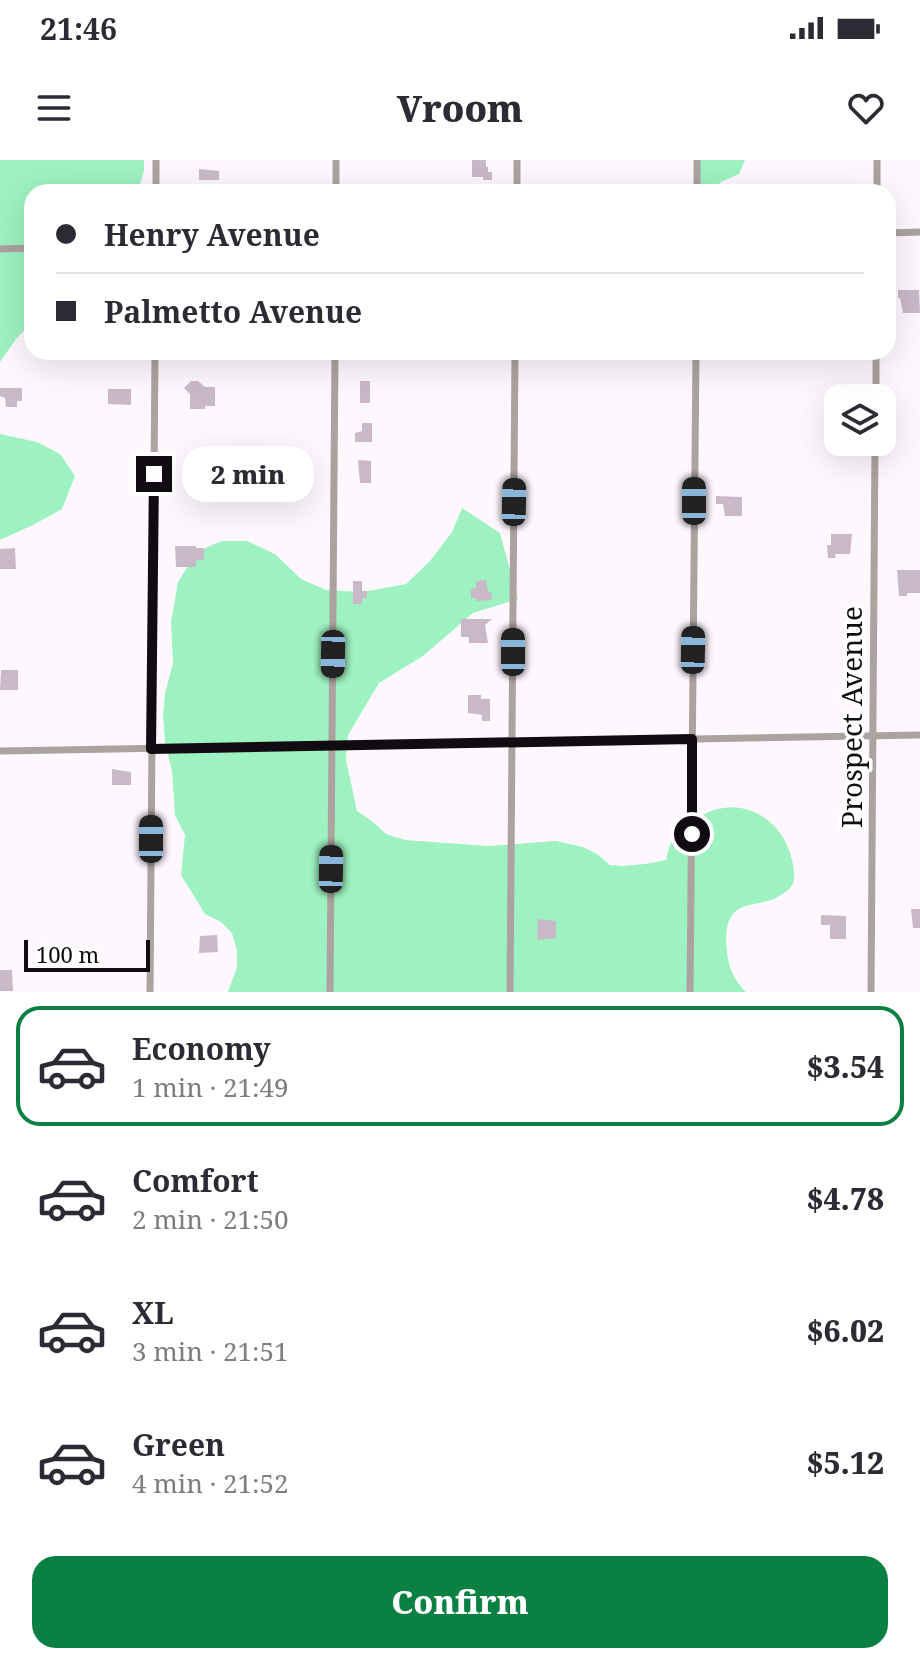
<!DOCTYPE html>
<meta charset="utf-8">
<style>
:root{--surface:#fff;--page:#f2f2f3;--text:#2b2b33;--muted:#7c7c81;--line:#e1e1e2;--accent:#0b8043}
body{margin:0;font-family:"Noto Serif",serif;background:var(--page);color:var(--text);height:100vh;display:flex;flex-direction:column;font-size:30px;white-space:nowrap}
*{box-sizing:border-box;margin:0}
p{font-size:26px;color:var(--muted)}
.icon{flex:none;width:44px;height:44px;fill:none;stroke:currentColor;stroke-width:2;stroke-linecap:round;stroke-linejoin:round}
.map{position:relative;height:832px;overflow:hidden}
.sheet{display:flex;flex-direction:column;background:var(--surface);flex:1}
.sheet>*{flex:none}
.hud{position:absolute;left:24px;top:24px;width:872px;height:176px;border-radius:24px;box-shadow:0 8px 32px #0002;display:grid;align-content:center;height:176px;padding:0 32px;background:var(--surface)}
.controls{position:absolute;left:824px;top:224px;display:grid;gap:16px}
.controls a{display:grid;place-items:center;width:72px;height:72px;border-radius:16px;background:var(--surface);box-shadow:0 8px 32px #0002;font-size:40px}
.scale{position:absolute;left:24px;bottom:20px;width:126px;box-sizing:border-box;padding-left:8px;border:4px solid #110c11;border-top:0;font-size:22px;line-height:28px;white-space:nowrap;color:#110c11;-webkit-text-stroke:6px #fff;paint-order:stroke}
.end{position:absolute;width:36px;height:36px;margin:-18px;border:10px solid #110c11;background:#fff;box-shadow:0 0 0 4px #fff}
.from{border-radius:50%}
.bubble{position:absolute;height:56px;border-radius:24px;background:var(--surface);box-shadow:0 8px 32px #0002;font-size:26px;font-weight:800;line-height:56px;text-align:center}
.car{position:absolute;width:24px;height:48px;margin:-24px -12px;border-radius:10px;box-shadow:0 0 6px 2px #0007;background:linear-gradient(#222 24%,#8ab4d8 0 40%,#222 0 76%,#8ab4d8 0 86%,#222 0)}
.hud b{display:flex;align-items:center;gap:28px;height:76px;font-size:30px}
.hud b+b{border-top:2px solid var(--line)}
.hud i{width:20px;height:20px;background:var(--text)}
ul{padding:14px 0 0;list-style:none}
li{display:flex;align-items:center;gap:24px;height:120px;margin:0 16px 12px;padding:0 16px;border:4px solid transparent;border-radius:24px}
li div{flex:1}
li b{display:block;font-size:30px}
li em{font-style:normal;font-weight:800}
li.active{border-color:var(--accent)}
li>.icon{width:72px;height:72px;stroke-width:1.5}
.action{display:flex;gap:16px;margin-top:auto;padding:16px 32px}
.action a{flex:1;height:92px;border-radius:24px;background:var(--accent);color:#fff;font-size:32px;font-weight:800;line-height:92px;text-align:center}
.status{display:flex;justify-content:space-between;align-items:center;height:56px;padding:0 40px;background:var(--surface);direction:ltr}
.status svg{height:22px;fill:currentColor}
header{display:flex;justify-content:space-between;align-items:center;height:104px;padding:0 32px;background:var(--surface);font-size:36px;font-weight:800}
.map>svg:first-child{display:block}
.green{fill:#9ef1c0}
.building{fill:#c9b9c8}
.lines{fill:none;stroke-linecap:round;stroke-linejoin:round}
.street{stroke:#aca2a0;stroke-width:7}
.route{stroke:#110c11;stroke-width:10}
.labels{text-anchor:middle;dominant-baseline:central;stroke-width:7;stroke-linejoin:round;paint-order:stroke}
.street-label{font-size:28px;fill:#110c11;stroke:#fff}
</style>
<div class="status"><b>21:46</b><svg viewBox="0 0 49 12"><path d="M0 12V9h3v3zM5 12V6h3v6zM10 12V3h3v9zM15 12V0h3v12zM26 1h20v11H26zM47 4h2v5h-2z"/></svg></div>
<header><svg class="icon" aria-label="menu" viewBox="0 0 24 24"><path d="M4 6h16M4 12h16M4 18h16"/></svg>Vroom<svg class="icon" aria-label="heart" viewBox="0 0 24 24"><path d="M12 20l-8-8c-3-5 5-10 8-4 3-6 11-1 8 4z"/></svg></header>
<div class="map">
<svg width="920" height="832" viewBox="0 0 920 832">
<rect width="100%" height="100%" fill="#fef8fe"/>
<g class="green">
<polygon points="0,0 144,0 144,11 138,32 32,32 32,162 16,179 0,202"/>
<polygon points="697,0 745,0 739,14 721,22 710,32 696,32"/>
<polygon points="0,274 37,282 60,294 75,316 62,349 33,365 0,380"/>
<path d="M 462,348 L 500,373 L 518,439 L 473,453 L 423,496 L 379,523 L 348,575 L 346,600 L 357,651 L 372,661 L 386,674 L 405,680 L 488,686 L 556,681 L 583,687 L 597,694 L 610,705 L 623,706 L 645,704 L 666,700 C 668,692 670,683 674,677 C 681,667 689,664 698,658 C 737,632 782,656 792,700 C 795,713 797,725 785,732 C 782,734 778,737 774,739 C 762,744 743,743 734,753 C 722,764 726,798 732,812 C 735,820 740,826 746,832 L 228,832 L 237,807 L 237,791 L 232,773 L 221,762 L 205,754 L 181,715 L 185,675 L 175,655 L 172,611 L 165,582 L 163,555 L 165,534 L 173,503 L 171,462 L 178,422 L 193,398 L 207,387 L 222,381 L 247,381 L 275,394 L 301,419 L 326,430 L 363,432 L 406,424 L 430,401 L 452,372 Z"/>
</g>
<g class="building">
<polygon points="472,0 486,0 486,7 488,7 488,12 492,12 492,20 483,20 483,17 472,17"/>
<polygon points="199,9 219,11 219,20 199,20"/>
<polygon points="898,130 919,130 920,153 903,153 900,138 898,138"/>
<polygon points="191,221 198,221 205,227 215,227 215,246 205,246 205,249 190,249 190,234 184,228"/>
<rect x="360" y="221" width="10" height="22"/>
<polygon points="0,228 22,228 22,241 17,241 17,247 6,247 5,238 0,236"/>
<polygon points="108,229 131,229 131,245 108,244"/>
<polygon points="362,263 372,263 372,282 355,282 355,273 362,271"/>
<polygon points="358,300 371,301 371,323 360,323"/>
<polygon points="716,336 742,337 742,356 725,356 723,344 716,344"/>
<polygon points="831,374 852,374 850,394 835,394 836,398 828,398 827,385 831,385"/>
<polygon points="175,386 196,386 196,388 204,388 204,400 196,400 196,407 176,407"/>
<polygon points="15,388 16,409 0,409 0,389"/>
<polygon points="897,410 920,410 920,433 907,433 907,436 899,436"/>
<polygon points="486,420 488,432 491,432 492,440 476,441 476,438 471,438 471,429 476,428 476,421"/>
<polygon points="353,421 362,421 362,431 367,431 367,438 362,438 362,444 353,444"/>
<polygon points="461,459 492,459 485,465 488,483 469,483 469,477 461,477"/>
<polygon points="1,510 18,510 18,530 0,530"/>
<polygon points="468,535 481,535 481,539 490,539 490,561 482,561 482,555 468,553"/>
<polygon points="112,609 131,612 131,625 112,625"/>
<polygon points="911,749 920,749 920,768 913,768"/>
<polygon points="821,755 846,756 846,779 830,779 830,765 821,765"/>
<polygon points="538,759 556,761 556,778 537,780"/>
<polygon points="217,775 218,792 199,793 200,776"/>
<polygon points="0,810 12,810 13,831 0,831"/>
</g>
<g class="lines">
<g class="street">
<polyline points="156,32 156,0"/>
<polyline points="336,32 336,0"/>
<polyline points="517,32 517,0"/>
<polyline points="697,32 697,0"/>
<polyline points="877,32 877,0"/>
<polyline points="888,73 920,72"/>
<polyline points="0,89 32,88"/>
<polyline points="876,238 876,192"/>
<polyline points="0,591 920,575"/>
<polyline points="150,832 155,192"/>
<polyline points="330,832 335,192"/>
<polyline points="510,832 515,192"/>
<polyline points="690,832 696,192"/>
<polyline points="871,832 875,282"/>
</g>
</g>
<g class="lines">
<polyline class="route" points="154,314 151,589 692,579 692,674"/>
</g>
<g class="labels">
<g class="street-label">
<text transform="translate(851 557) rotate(-90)">Prospect Avenue</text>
</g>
</g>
</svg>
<div class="controls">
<a><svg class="icon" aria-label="layers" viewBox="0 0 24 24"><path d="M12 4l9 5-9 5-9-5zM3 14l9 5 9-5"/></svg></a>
</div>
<div class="scale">100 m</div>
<i class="end from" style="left:692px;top:674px"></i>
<i class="end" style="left:154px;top:314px"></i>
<div class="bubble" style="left:182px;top:286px;width:132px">2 min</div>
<i class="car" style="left:694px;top:341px;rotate:0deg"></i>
<i class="car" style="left:514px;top:342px;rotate:1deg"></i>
<i class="car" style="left:693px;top:490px;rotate:1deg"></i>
<i class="car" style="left:513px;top:492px;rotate:0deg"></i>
<i class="car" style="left:333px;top:494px;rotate:181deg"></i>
<i class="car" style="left:151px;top:679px;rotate:0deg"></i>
<i class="car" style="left:331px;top:709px;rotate:1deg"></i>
<div class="hud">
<b><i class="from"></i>Henry Avenue</b>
<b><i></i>Palmetto Avenue</b>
</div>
</div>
<section class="sheet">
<ul>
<li class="active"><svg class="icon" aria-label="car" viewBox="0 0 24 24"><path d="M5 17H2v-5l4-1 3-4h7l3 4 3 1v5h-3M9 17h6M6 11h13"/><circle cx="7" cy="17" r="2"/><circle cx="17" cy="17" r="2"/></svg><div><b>Economy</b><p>1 min · 21:49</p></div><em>$3.54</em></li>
<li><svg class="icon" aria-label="car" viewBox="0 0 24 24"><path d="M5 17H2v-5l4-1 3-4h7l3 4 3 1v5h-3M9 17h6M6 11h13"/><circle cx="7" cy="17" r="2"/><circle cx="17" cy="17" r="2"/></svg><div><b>Comfort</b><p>2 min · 21:50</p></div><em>$4.78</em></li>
<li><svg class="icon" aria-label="car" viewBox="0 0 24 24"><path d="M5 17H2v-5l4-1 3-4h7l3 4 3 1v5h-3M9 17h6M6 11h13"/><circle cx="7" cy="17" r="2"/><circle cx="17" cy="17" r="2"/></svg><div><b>XL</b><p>3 min · 21:51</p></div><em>$6.02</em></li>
<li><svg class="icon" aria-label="car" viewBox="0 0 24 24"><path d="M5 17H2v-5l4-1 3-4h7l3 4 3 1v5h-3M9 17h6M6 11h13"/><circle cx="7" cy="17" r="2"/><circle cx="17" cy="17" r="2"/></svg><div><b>Green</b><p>4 min · 21:52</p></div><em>$5.12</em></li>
</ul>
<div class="action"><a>Confirm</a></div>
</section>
